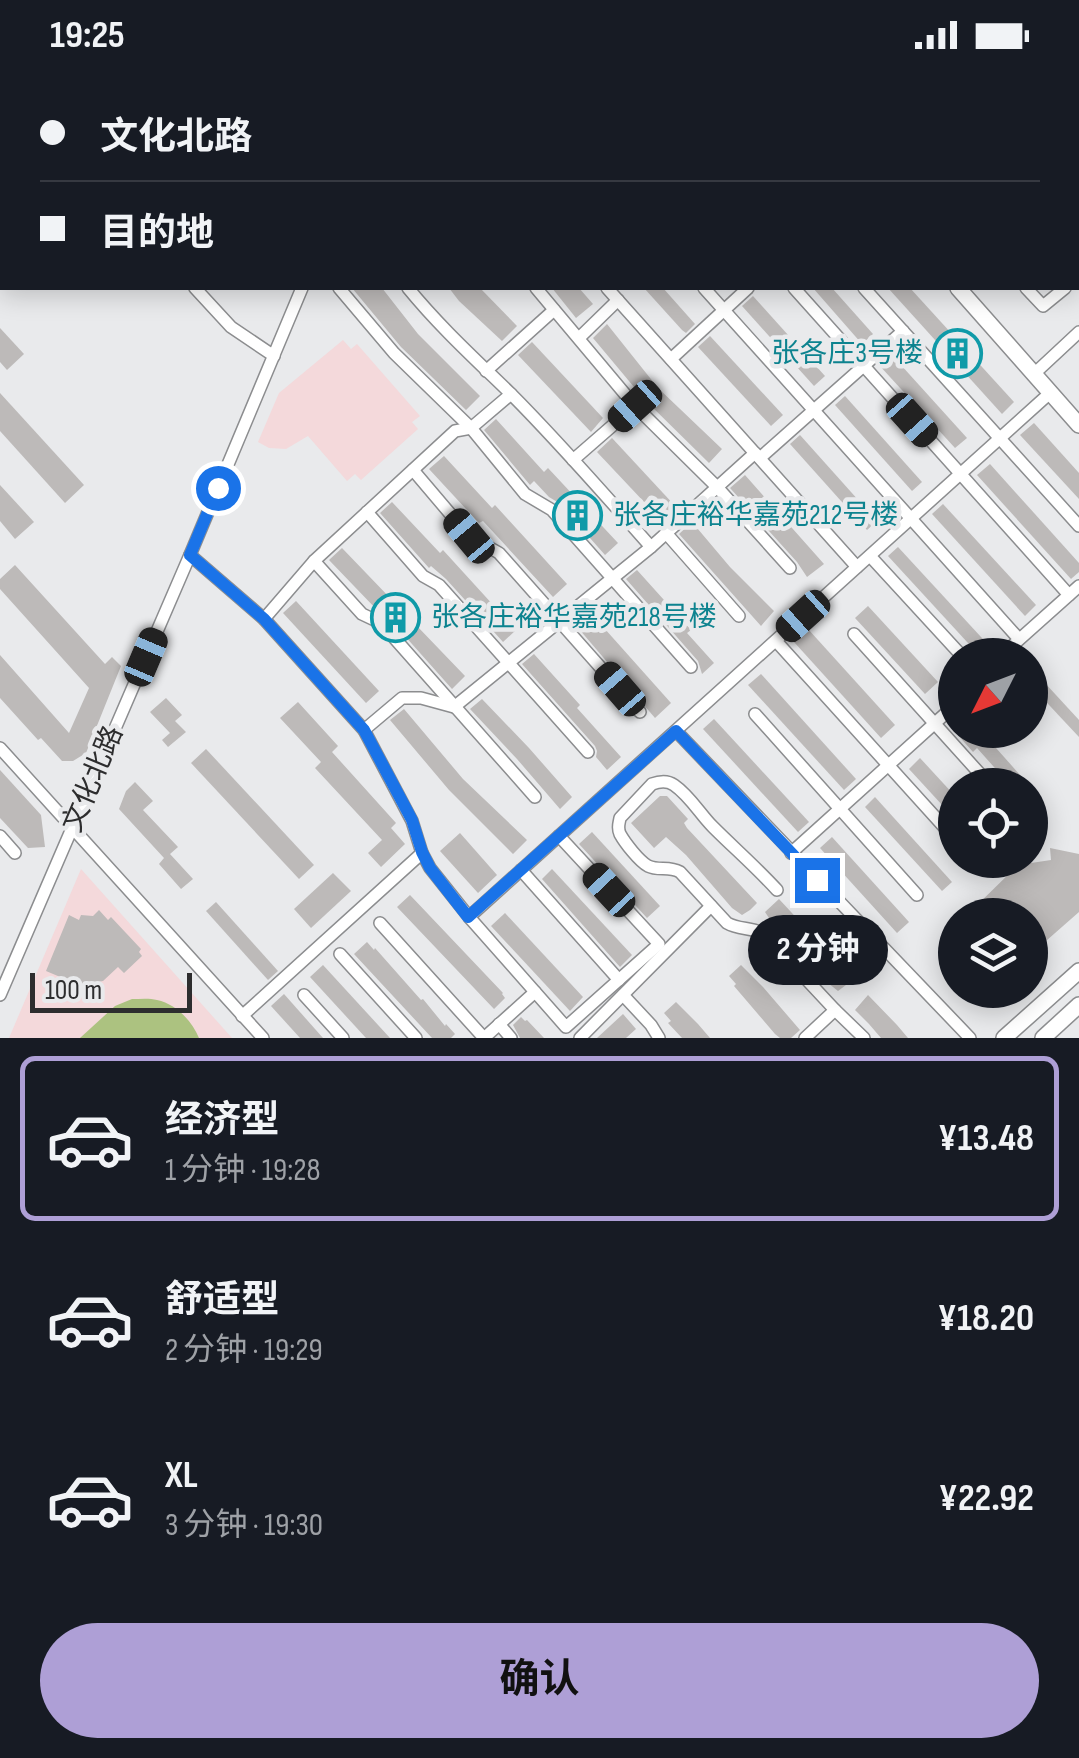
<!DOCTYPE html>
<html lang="zh">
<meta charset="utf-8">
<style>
:root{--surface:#171b24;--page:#242831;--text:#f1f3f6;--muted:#9ea1a6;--line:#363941;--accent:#ae9fd6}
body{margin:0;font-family:"Sofia Sans Condensed","Noto Sans SC",sans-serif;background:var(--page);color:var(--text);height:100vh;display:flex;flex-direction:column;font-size:38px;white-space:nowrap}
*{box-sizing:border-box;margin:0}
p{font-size:32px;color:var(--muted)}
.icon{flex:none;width:55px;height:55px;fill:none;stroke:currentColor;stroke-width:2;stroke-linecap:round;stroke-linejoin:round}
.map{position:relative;height:968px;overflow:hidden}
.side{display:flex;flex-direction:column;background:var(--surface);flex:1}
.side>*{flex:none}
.guide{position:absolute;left:0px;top:0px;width:1080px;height:220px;box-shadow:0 5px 25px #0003;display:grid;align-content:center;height:220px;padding:0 40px;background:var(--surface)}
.needle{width:65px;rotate:228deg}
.tools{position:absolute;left:938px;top:568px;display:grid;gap:20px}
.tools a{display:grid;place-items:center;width:110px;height:110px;border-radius:50%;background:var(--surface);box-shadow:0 5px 25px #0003;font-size:50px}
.scale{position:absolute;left:30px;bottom:25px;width:162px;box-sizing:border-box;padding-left:10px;border:5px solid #2d2d2e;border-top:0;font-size:28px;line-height:35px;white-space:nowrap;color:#2d2d2e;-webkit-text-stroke:8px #e9eaec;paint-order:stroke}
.end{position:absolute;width:45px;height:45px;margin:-22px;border:12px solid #1a73e8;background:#fff;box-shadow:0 0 0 5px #fff}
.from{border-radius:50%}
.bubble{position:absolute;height:70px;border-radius:35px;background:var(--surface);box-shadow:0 5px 25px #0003;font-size:32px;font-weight:700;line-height:70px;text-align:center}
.car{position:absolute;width:30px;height:60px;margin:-30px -15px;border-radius:12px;box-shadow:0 0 8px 2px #0007;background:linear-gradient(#222 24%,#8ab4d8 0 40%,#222 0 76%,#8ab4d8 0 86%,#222 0)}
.guide b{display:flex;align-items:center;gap:35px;height:95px;font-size:38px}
.guide b+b{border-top:2px solid var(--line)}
.guide i{width:25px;height:25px;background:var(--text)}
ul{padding:18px 0 0;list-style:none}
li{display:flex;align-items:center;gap:30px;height:165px;margin:0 20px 15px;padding:0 20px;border:5px solid transparent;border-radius:15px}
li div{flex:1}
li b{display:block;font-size:38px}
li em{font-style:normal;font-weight:700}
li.current{border-color:var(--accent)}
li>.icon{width:90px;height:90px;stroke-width:1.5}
.cta{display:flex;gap:20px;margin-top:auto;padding:20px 40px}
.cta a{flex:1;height:115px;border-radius:60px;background:var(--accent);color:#111;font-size:40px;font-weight:700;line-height:115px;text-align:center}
.status{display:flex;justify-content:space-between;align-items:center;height:70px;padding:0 50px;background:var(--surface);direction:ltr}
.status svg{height:28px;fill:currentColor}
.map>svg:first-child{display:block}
.education{fill:#f4d9db}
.green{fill:#acc280}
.building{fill:#bdbab9}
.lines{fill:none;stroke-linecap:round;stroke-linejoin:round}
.minor-casing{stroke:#8c8d8f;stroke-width:14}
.major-casing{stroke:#8c8d8f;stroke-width:18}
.minor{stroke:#fff;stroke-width:11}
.major{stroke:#fff;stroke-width:15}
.route{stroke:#1a73e8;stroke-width:12}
.labels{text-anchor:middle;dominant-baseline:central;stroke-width:9;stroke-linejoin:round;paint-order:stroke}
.culture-label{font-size:28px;fill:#0d838f;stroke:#e9eaec;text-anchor:start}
.street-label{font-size:28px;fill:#2d2d2e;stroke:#e9eaec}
</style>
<div class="status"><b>19:25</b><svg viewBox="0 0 49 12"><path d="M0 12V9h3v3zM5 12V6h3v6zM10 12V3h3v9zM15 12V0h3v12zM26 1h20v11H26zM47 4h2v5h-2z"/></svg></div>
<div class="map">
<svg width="1079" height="968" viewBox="0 0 1079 968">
<rect width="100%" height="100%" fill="#e9eaec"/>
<g class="education">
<polygon points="343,270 351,279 357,274 420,346 412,352 418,359 361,410 355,404 347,411 308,366 286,379 269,378 258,372 279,323"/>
<polygon points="81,799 232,968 9,968"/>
</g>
<path class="green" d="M 132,929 C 140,929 150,928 157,930 C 176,934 192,951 199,968 L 80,968 L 115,936 Z"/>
<g class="building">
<polygon points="352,218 382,218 418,264 480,326 466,340 401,277"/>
<polygon points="449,218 480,218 517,256 502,271 459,231"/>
<polygon points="552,218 579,218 593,234 576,248"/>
<polygon points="644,218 663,218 695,254 686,263 682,260"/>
<polygon points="813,218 832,218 873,264 862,274"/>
<polygon points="888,218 910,218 1014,332 1002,344"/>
<polygon points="753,226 825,306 814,316 742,236"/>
<polygon points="607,254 658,318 722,379 709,393 644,329 593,268"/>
<polygon points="0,258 24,284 7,300 0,292"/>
<polygon points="710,266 783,345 771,356 698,277"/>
<polygon points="532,272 603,348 591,362 518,285"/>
<polygon points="891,284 967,368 955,378 879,295"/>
<polygon points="0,323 84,415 65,433 0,361"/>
<polygon points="845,326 922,412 912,421 835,335"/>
<polygon points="496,349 544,402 548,398 618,473 605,485 559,433 549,427 534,411 530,415 484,360"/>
<polygon points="1034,353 1079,403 1079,429 1020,365"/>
<polygon points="800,365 877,451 867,460 790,374"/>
<polygon points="612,368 676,437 662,451 597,382"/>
<polygon points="444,386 492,438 495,435 567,514 553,527 483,451 479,453 429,399"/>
<polygon points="990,394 1079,493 1079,502 1071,509 977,405"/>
<polygon points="745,405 824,494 807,507 797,492 730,418"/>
<polygon points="0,415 34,452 15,469 0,451"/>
<polygon points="392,432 440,483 443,480 516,560 503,572 446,509 431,496 429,498 380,443"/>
<polygon points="943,434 1036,535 1025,546 932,444"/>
<polygon points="692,452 730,497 774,541 761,556 679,464"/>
<polygon points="898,477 993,580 988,585 979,585 888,486"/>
<polygon points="342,478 465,606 452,619 388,547 378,541 329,490"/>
<polygon points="15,495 105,594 112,587 121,596 86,683 73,691 62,691 41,668 38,670 0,628 0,585 69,663 89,618 0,519 0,509"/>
<polygon points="637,500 691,560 687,563 714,593 702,604 698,591 626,509"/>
<polygon points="296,531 379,621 366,633 283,543"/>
<polygon points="868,536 938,612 925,624 855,548"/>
<polygon points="588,540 671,633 655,648 573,552"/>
<polygon points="808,559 895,655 881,668 794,572"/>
<polygon points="534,584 580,635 577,638 621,687 607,700 596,687 597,681 595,676 522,594"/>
<polygon points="761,604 856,709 844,720 748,615"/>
<polygon points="1044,612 1079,650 1079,667 1035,620"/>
<polygon points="166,628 182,645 175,651 186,662 168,677 162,670 170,663 150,642"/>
<polygon points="482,629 529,678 572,727 560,739 517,689 470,639"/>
<polygon points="298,632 338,676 332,682 396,753 391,758 405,774 381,797 368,783 382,770 315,698 321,692 280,648"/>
<polygon points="404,639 463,709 527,770 513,784 449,720 390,650"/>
<polygon points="955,648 955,660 980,660 1029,715 1010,715 977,678 973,682 948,654"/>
<polygon points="714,649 809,752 798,762 703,659"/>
<polygon points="206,679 314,795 299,809 191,693"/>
<polygon points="920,688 955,726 955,749 909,699"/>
<polygon points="0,700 41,745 45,777 28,778 0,748"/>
<polygon points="135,712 153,731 143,740 178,777 170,784 193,809 181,819 159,794 164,788 119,739 126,721"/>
<polygon points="660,726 667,726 688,749 684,753 687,758 757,833 750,840 742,845 732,838 686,785 666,767 654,778 631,753"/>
<polygon points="875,727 952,812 942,821 865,737"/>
<polygon points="592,762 660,836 647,848 579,774"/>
<polygon points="460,763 497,805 478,823 440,781"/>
<polygon points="832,767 909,852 897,863 820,778"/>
<polygon points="1050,778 1079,784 1079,842 1030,885 1030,845 967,845 1023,790 1031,790 1031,793 1051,790"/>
<polygon points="552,799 632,885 620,897 542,809"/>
<polygon points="333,803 351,821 311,858 294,839"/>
<polygon points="410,825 503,923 502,924 505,928 494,939 397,837"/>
<polygon points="779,829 853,909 846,915 838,921 828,913 782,860 773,854 765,842"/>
<polygon points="216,832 278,901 268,910 206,841"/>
<polygon points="99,840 108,850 111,847 141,879 139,882 142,886 124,903 118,897 103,911 75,916 72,912 46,901 69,845 79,850 81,845 93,846"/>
<polygon points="505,843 583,927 570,941 491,856"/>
<polygon points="367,872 374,880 375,878 421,930 423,929 445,956 446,954 455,964 451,968 432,968 354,884"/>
<polygon points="323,895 390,968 366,968 310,907"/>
<polygon points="741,895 763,917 800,960 791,968 780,968 775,964 734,916 736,914 729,906"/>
<polygon points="284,924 323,968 300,968 271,936"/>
<polygon points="868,925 897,955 908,968 881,968 869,954 855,940"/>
<polygon points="676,932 698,954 710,968 682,968 668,953 671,951 664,943"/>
<polygon points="623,944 636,959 626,968 597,968"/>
<polygon points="521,947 525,951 527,950 544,968 520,968 513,955"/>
</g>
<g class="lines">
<defs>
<g id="minor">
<polyline points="34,0 37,2"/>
<polyline points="664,0 666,2"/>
<polyline points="959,0 961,2"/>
<polyline points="1031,0 1033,2"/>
<polyline points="82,2 85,0"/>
<polyline points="140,2 142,0"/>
<polyline points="480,2 483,0"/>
<polyline points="603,2 606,0"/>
<polyline points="862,2 865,0"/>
<polyline points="977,2 980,0"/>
<polyline points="1078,3 1079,2"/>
<polyline points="1078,52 1079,54"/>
<polyline points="0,77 2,74"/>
<polyline points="0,128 2,126"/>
<polyline points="1078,206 1079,205"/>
<polyline points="195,218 231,257 274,286"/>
<polyline points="339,218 394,283 471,358 525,424 552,440 691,597"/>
<path d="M 408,218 C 439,256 475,289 510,323 C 559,372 605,425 651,477"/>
<polyline points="536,218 635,336 717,417 790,498"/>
<polyline points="607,218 857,497"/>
<polyline points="704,218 1019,569"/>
<polyline points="794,218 1069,525"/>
<polyline points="864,218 1079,456"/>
<polyline points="1026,218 1043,236 1065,218"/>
<polyline points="579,268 618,230"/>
<polyline points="671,289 748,218"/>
<polyline points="486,301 554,240"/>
<polyline points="1035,303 1079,262"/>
<polyline points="760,388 903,261"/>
<polyline points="573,390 635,336"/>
<polyline points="413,400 469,466 499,483 640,642"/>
<polyline points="367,442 423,506 439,515 588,682"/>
<polyline points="666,463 739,546"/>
<polyline points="190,485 264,549 364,660 412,751 422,783 430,798 469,847 566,957 659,874 559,766"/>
<polyline points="870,486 961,585"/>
<polyline points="314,491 362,544 381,553 535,727"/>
<polyline points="264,549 314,491 455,361 471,358 511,324"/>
<polyline points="854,564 990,715"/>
<polyline points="776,571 955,769"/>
<polyline points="1002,585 1079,516"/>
<polyline points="755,644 917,825"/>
<polyline points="364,660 402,628 421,628 454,637 651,477 755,383"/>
<polyline points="676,661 970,968"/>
<polyline points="0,678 263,968"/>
<polyline points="0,766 15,783"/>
<polyline points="791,783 955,635"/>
<polyline points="521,800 619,910"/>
<path d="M 777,820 C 756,797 734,778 713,757 C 700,744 690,726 674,715 C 667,710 660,711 652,714 L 620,748 C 619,755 617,757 620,764 C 625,773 639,791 648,796 C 658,801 669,796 680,802 L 727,853 C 739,860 752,857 764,864 L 835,940 L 864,968"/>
<polyline points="469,847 1050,323"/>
<polyline points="380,853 484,968"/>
<polyline points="340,884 416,968"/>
<polyline points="0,925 190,485 302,218"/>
<polyline points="304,925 343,968"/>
<polyline points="623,925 651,955 659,968"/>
<polyline points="242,946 422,783"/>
<polyline points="499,954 511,968"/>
<polyline points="484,968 535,922"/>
<polyline points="580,968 711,836"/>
<polyline points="805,968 835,940"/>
</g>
<g id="major">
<polyline points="762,0 764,2"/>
<polyline points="101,2 104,0"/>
<polyline points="120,2 123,0"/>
<polyline points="0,94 2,92"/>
<polyline points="0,110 2,108"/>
<polyline points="958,218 1079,355"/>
<polyline points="1004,968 1079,901"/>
<polyline points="1043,968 1079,935"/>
</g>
</defs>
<use href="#minor" class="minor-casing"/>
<use href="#major" class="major-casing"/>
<use href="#minor" class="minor"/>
<use href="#major" class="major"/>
</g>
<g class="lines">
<polyline class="route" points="218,418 190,485 264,549 364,660 412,750 422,782 430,798 468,847 676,661 817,810"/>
</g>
<defs>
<symbol id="building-ring" viewBox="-11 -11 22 22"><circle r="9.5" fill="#e9eaec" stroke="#0f9aa8" stroke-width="1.5"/><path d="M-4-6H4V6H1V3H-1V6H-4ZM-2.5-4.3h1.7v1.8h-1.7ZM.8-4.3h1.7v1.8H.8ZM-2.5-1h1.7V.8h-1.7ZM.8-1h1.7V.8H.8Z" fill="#0f9aa8"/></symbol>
</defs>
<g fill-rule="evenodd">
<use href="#building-ring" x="930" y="256" width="55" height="55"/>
<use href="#building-ring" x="550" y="418" width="55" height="55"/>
<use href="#building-ring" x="368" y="520" width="55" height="55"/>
</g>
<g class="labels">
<g class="culture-label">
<text x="923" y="283" text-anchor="end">张各庄3号楼</text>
<text x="613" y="445">张各庄裕华嘉苑212号楼</text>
<text x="431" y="547">张各庄裕华嘉苑218号楼</text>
</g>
<g class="street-label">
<text transform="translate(93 709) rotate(-67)">文化北路</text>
</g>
</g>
</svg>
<div class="tools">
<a><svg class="needle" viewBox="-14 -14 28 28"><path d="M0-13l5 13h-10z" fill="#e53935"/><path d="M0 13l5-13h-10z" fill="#9ea1a6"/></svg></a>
<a><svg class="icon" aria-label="locate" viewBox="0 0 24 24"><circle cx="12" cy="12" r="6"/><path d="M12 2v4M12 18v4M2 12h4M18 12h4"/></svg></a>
<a><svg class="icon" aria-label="layers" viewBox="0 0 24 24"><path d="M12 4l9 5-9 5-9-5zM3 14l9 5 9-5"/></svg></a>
</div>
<div class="scale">100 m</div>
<i class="end from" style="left:218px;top:418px"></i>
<i class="end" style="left:817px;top:810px"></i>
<div class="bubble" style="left:748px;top:845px;width:140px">2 分钟</div>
<i class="car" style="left:635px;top:336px;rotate:228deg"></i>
<i class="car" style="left:912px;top:350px;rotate:138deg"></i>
<i class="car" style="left:469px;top:466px;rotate:320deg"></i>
<i class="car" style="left:803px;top:546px;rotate:228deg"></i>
<i class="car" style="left:146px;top:587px;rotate:23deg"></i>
<i class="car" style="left:620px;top:619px;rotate:319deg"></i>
<i class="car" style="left:609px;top:820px;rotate:317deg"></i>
<div class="guide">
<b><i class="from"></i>文化北路</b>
<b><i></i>目的地</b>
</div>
</div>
<section class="side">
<ul>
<li class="current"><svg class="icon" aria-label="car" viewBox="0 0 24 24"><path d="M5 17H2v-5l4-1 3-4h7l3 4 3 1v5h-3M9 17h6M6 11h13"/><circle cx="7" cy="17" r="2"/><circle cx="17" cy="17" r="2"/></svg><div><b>经济型</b><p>1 分钟 · 19:28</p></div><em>¥13.48</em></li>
<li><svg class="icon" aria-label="car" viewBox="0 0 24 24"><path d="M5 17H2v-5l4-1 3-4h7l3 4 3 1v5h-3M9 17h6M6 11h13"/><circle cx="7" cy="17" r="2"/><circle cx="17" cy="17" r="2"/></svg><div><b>舒适型</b><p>2 分钟 · 19:29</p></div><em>¥18.20</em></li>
<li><svg class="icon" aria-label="car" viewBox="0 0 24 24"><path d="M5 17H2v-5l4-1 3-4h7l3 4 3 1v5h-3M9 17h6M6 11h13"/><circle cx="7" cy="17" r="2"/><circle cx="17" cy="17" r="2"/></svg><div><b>XL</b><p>3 分钟 · 19:30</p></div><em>¥22.92</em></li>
</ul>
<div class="cta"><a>确认</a></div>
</section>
